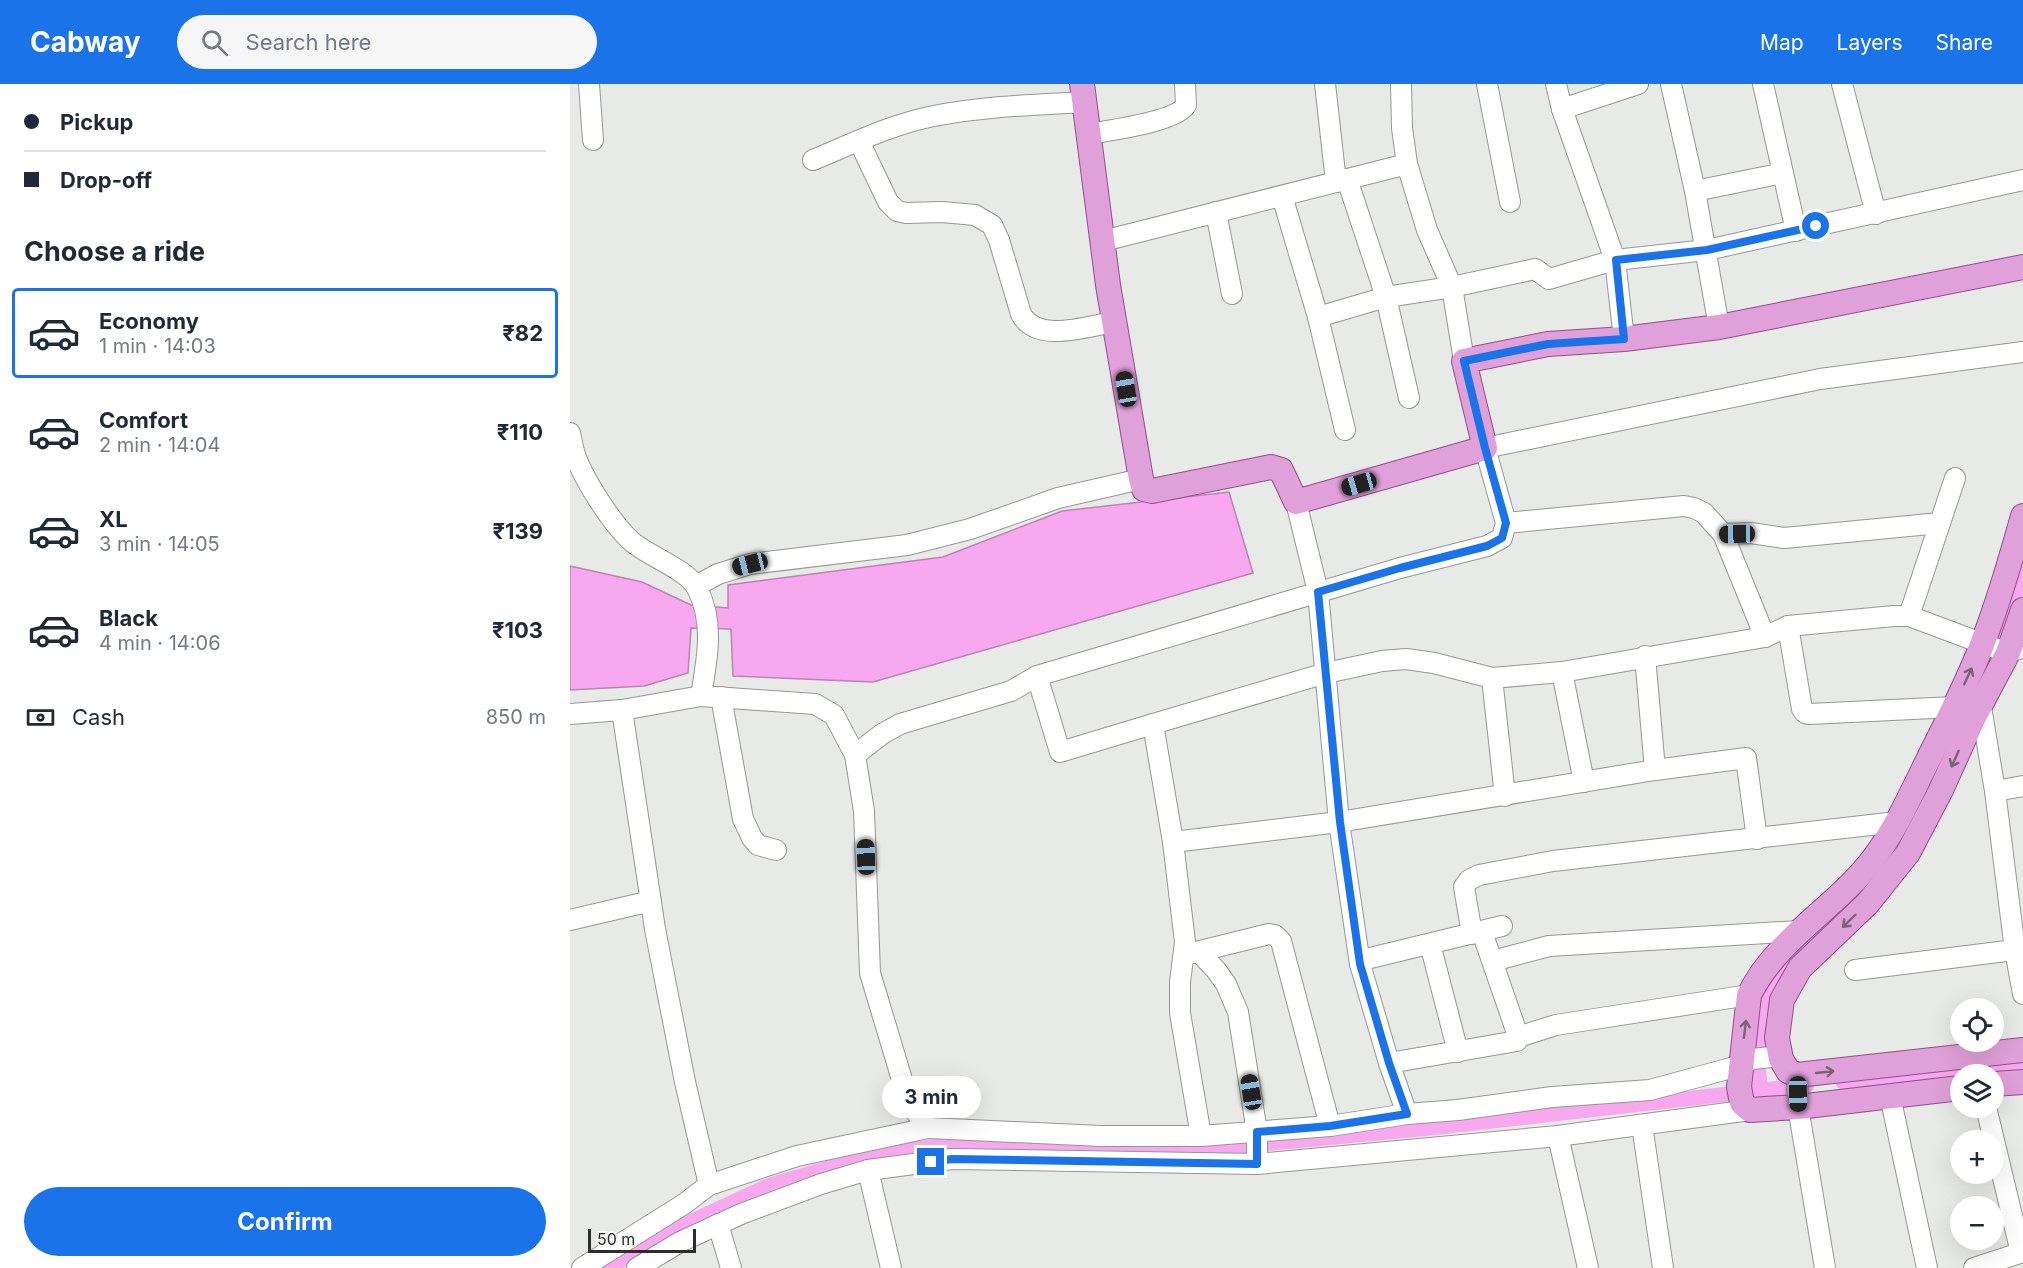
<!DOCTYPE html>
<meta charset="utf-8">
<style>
:root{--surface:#fff;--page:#f6f6f7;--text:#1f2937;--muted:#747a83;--line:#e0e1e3;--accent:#1a73e8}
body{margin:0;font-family:Inter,sans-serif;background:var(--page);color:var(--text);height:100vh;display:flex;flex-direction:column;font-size:22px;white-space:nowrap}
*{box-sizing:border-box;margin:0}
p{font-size:20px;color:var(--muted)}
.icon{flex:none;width:33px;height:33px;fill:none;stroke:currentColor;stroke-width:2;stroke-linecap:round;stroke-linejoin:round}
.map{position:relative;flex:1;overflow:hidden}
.drawer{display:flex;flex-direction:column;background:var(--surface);width:570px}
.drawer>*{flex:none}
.guide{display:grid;align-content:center;height:132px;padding:0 24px;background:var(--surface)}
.fabs{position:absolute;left:1380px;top:914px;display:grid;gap:12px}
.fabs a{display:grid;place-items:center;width:54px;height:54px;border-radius:50%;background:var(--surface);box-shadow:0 6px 24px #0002;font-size:30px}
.scale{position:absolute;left:18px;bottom:15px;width:108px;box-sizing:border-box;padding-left:6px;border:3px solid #2c2d2c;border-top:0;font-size:16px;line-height:21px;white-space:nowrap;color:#2c2d2c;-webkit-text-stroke:4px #f5f8f4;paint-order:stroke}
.end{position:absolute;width:27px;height:27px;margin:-14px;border:8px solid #1a73e8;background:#fff;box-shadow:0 0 0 3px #fff}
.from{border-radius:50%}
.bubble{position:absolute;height:42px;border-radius:21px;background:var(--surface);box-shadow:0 6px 24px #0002;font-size:20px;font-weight:700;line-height:42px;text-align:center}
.car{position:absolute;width:18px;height:36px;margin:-18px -9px;border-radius:8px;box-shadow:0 0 4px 2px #0007;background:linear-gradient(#222 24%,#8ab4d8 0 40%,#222 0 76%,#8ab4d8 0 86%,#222 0)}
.guide b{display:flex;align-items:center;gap:21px;height:57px;font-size:22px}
.guide b+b{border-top:2px solid var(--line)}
.guide i{width:15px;height:15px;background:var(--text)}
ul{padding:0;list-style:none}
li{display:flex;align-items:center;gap:18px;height:90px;margin:0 12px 9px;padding:0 12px;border:3px solid transparent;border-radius:6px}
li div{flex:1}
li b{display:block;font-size:22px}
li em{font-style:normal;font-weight:700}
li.active{border-color:var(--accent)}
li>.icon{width:54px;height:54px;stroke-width:1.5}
h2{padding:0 24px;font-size:27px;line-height:72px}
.pay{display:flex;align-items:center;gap:15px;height:66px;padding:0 24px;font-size:22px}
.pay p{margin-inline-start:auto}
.cta{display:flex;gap:12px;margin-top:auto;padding:12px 24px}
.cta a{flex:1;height:69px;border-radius:36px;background:var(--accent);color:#fff;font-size:24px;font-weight:700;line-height:69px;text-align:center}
header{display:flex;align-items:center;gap:36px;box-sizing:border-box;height:84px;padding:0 30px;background:var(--accent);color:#fff}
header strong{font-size:28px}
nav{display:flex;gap:33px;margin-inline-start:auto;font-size:21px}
.search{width:420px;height:54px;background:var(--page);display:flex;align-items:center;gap:15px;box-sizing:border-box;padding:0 21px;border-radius:33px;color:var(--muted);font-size:22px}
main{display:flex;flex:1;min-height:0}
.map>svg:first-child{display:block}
.water{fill:#f8a8ee;stroke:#bb83b4;stroke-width:1.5}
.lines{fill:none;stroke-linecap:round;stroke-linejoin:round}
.canal{stroke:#f8a8ee;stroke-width:15}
.minor-casing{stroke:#959794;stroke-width:22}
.major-casing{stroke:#934e8c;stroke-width:26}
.minor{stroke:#fff;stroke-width:20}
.major{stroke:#e0a0d9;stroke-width:24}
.oneway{stroke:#7d617a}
.route{stroke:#1a73e8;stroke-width:8}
</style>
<header>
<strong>Cabway</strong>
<div class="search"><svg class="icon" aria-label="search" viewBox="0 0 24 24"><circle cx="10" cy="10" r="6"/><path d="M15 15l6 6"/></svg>Search here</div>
<nav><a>Map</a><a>Layers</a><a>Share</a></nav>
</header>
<main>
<section class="drawer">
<div class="guide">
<b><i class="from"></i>Pickup</b>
<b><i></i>Drop-off</b>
</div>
<h2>Choose a ride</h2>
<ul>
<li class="active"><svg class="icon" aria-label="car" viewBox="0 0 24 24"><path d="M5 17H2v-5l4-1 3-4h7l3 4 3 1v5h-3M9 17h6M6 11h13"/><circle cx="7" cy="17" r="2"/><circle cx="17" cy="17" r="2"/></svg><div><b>Economy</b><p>1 min · 14:03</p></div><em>₹82</em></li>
<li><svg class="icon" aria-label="car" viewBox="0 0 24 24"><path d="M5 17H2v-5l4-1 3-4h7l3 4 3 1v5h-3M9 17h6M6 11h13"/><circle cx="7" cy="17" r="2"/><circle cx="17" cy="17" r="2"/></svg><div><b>Comfort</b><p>2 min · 14:04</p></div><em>₹110</em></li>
<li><svg class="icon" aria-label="car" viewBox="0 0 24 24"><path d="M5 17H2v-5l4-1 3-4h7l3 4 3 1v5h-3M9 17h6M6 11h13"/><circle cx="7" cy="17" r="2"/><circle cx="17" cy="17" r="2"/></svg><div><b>XL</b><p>3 min · 14:05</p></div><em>₹139</em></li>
<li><svg class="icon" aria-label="car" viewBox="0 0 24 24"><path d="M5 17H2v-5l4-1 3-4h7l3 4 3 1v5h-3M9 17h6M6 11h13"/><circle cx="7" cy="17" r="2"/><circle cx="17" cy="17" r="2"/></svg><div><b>Black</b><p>4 min · 14:06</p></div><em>₹103</em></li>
</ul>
<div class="pay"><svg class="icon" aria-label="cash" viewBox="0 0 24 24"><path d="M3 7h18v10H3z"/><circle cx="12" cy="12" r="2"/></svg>Cash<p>850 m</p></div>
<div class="cta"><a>Confirm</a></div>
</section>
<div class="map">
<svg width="1453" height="1184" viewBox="0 0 1453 1184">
<rect width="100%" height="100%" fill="#e8eae7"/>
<polygon class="water" points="659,408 683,489 303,598 163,592 161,545 121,544 118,589 74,602 0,606 0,482 72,498 121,521 158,524 158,501 373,473 492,427"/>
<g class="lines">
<g class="canal">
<path d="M 1404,609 C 1424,569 1440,528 1453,485"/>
<polyline points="1338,744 1376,666"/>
<polyline points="1273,998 1453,981"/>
<path d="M 1191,1006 C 1187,982 1184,926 1197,905 C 1223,862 1269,833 1303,796"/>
<polyline points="39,1184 96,1149 200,1101 311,1069 380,1061 616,1067 861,1044 1237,1001"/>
</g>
<defs>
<g id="minor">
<polyline points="19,0 23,56"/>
<polyline points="755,0 766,98"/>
<polyline points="831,0 832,44 837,80 857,146 882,203 894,277"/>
<polyline points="917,0 940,118"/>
<polyline points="986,0 992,25 1045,176 1054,255"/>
<polyline points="1101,0 1125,107 1149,243"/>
<polyline points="1193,0 1226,147"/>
<polyline points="1272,0 1306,130"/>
<polyline points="992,25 1068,0"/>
<path d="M 519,50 C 540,46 606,38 616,21 L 615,0"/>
<path d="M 289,57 L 318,118 L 327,127 L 336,129 L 372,128 L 405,131 L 422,141 L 429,156 L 451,230 C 467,260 517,242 544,238"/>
<path d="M 243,76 C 282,60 322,40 364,32 C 414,22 464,21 515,18"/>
<polyline points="777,95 816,213 839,314"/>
<polyline points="1125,107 1213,89"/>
<polyline points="712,112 748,233 775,346"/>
<polyline points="646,128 662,210"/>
<polyline points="533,157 837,80"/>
<polyline points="748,233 816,213 882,203 965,185 979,195 1045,176 1137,166 1453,96"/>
<path d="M 0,349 C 2,358 3,367 7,376 C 17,400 41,438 60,456 C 77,472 117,485 127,504 C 145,539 137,575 131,612"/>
<polyline points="726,418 748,508 769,738 790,880"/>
<polyline points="936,439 1114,422 1124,424 1134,429 1153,450 1195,553"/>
<polyline points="1153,450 1181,449 1214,454 1370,439"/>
<polyline points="126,502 148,490 180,480 337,461 400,445 488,414 571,395"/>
<polyline points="1339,532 1385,394"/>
<polyline points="1218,542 1232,625 1235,629 1239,630 1384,623"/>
<polyline points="1075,572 1085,686"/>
<polyline points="992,588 1014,698"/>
<polyline points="467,592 490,668 583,640 603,758 615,858 610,898 610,929 631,1052"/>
<polyline points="922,594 992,588 1195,553 1218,542 1324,532 1339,532 1438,569 1453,563"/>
<polyline points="151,613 173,735 182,754 188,761 206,766"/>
<polyline points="1411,623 1425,707 1445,866 1453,910"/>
<polyline points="52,626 85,845 115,998 139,1101"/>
<polyline points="0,630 52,626 131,612 245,620 264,631 285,671 294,727 300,889 339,1019 358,1044 531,1052 631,1052 760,1042 837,1030 888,1026 982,1013 1080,1006 1172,981 1182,975 1211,972"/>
<polyline points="583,640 756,589 812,577 836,575 864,579 922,594 935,712"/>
<polyline points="285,671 312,650 330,640 441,607 467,592 830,484 917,462 932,454 936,439 915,364 1250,295 1453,268"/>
<polyline points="1425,707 1453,702"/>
<polyline points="603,758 769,738 1085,686 1176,674 1187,755"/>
<polyline points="0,836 81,817"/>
<polyline points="902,850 894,803 899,796 909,791 983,777 1327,738"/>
<polyline points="860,860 888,968"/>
<polyline points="629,868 646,886 656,900 668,928 687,1048 687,1080"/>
<polyline points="614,871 699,850 705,851 711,857 760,1042"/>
<polyline points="923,877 979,862 1229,847"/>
<polyline points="1285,886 1453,865"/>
<polyline points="948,953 986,941 1179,911"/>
<polyline points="819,979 947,957 947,949 912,848"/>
<polyline points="1227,991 1228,1023 1255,1184"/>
<polyline points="1320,1012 1357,1184"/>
<polyline points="1416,1023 1451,1169"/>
<polyline points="837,1030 819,979 790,880 792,876 932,842"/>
<polyline points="1072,1041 1093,1184"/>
<polyline points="988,1052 1018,1184"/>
<polyline points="298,1086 321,1184"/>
<polyline points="148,1140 161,1184"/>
<polyline points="12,1184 114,1120 139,1101 227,1072 358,1044"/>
<polyline points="67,1184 110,1158 171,1130 251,1100 298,1086 382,1075 687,1080 988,1052 1180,1026"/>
<polyline points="1404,1184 1453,1168"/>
</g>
<g id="major">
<polyline points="512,0 538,201 571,395 574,405 582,407 701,383 711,386 726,418 915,364 894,277 978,260 1054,255 1149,243 1453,183"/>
<polyline points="1453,526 1438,569 1403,635 1371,706 1338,769 1298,819 1230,884 1212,916 1207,954 1211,975 1218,987 1227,991 1453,966"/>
<polyline points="1424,1000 1453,998"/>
<path d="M 1390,1004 L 1228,1023 L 1180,1026 L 1172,1019 L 1169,1003 L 1179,911 C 1207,854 1266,824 1304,774 C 1326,745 1341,710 1357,678 C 1376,639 1398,599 1413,558 C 1429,517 1441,475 1453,432"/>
</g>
</defs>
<use href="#minor" class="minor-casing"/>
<use href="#major" class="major-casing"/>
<use href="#minor" class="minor"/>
<use href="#major" class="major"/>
</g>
<defs><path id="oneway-shaft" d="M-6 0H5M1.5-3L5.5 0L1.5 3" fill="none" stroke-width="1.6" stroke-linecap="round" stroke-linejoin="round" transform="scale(1.5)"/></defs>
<g class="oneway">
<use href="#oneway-shaft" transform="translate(1398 592) rotate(-65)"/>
<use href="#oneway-shaft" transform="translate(1385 675) rotate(114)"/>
<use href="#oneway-shaft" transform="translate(1279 837) rotate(136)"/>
<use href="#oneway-shaft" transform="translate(1175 945) rotate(-83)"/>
<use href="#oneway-shaft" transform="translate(1255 988) rotate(-6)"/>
</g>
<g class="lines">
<polyline class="route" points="361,1078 382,1075 687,1080 687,1048 760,1042 837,1030 819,979 790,880 770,738 748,508 830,484 917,462 932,454 936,439 915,364 894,277 978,260 1054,255 1046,176 1137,166 1246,142"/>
</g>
</svg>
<div class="fabs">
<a><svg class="icon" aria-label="locate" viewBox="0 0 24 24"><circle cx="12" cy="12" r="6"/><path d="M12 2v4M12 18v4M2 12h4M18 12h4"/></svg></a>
<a><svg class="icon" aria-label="layers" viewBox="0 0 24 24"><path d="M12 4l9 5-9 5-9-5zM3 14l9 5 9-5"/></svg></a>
<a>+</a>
<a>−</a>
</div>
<div class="scale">50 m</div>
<i class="end from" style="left:1246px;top:142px"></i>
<i class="end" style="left:361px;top:1078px"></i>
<div class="bubble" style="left:312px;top:992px;width:99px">3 min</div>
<i class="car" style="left:556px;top:305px;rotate:351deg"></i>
<i class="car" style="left:789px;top:400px;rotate:254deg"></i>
<i class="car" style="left:1167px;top:450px;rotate:269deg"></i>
<i class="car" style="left:180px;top:480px;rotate:256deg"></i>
<i class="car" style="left:296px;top:773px;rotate:358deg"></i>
<i class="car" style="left:681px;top:1008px;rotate:351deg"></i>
<i class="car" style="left:1228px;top:1010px;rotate:179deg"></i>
</div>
</main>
